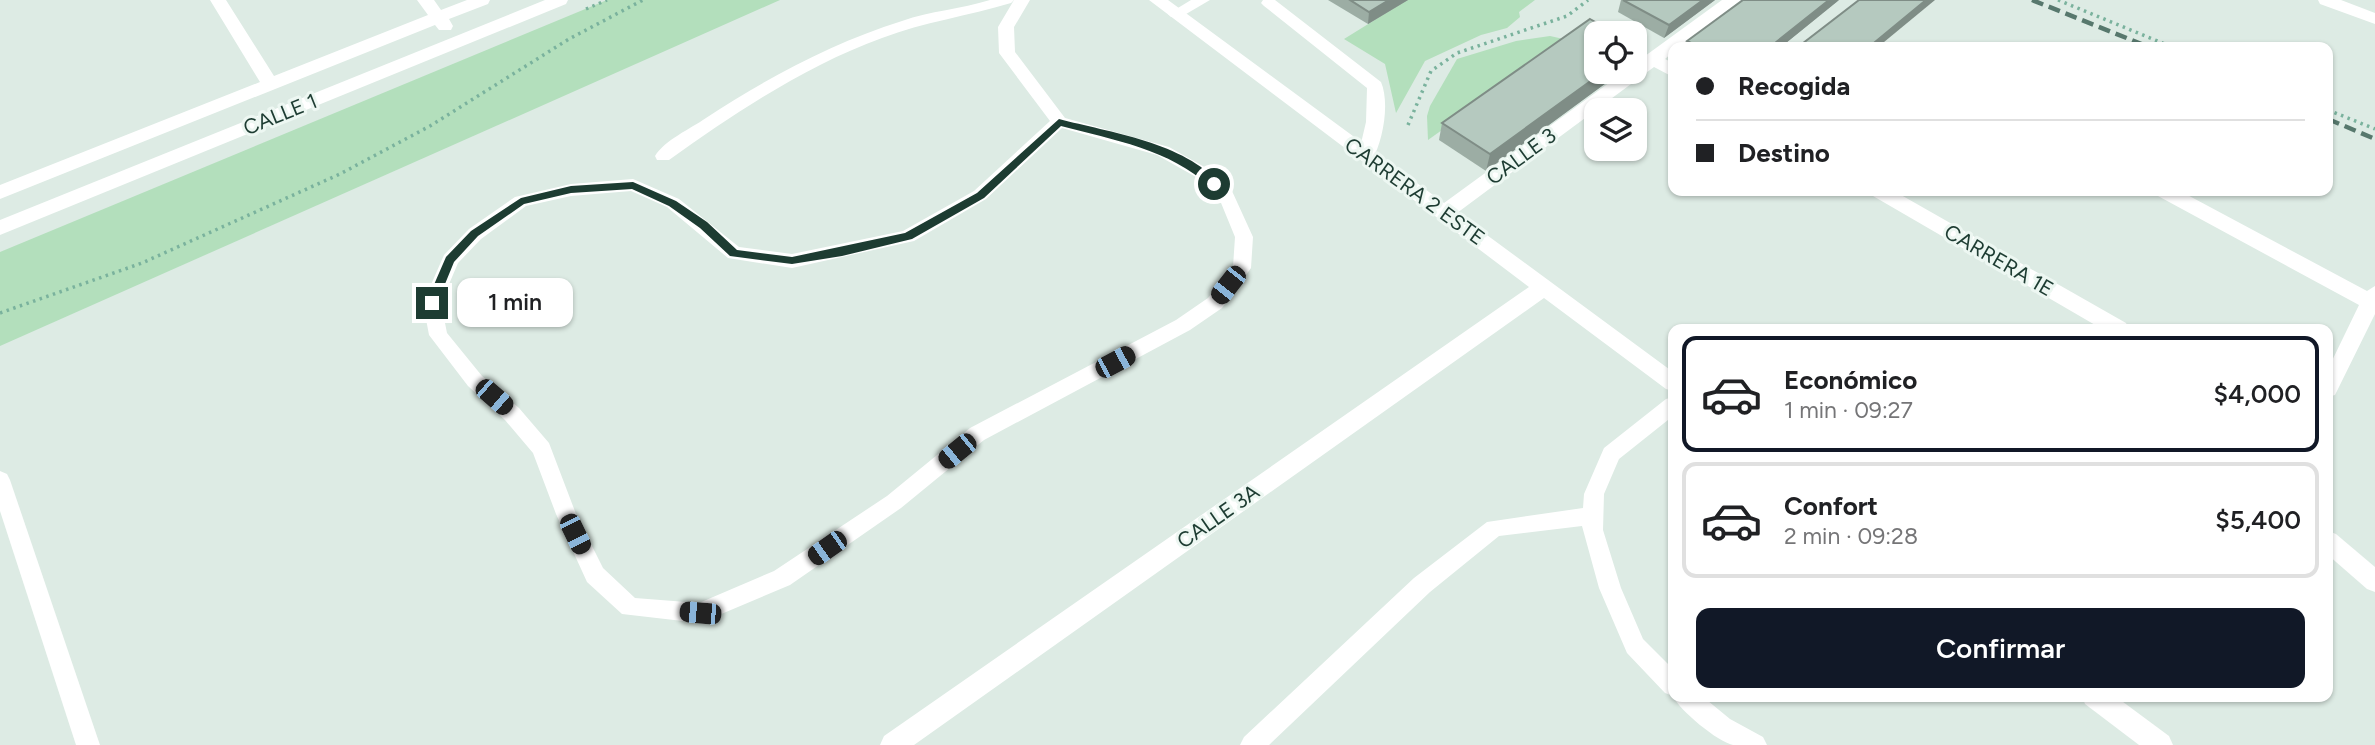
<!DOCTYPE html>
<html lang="es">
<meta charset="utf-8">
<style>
:root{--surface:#fff;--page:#f2f2f2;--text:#202124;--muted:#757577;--line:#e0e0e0;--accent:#111827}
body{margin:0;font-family:Figtree,sans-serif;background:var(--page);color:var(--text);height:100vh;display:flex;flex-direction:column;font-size:26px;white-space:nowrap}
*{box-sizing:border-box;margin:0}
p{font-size:23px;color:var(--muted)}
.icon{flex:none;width:38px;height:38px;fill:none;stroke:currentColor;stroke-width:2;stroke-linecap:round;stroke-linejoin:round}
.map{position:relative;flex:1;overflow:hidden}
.side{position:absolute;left:1668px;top:324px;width:665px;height:378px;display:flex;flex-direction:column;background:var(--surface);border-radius:14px;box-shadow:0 2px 5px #0004}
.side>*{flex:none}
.top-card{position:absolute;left:1668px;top:42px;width:665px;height:154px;border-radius:14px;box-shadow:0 2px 5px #0004;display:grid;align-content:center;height:154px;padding:0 28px;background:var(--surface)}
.tools{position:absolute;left:1584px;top:21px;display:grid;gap:14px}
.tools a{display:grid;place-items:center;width:63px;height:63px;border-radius:14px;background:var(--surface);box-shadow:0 2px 5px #0004;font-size:35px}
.end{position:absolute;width:32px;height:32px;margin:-16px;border:9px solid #1d3c32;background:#fff;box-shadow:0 0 0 4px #fff}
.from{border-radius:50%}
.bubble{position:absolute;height:49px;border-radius:14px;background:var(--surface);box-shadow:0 2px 5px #0004;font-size:23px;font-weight:600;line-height:49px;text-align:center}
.car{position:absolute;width:21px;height:42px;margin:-21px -10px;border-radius:9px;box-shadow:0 0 5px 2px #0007;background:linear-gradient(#222 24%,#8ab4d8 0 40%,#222 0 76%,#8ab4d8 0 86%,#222 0)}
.top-card b{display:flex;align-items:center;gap:24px;height:66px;font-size:26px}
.top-card b+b{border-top:2px solid var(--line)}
.top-card i{width:18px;height:18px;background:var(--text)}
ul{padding:12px 0 0;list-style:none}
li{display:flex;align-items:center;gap:21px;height:116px;margin:0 14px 10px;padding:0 14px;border:4px solid var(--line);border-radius:14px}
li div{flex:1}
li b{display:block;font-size:26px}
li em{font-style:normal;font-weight:600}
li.on{border-color:var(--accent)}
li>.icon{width:63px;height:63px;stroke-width:1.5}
.button{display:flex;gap:14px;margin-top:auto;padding:14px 28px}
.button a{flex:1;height:80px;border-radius:14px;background:var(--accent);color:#fff;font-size:28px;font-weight:600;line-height:80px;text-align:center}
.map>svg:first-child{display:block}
.green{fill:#b3dfbc}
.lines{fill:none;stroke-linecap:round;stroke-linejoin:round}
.path{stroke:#7ab29d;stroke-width:3.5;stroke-dasharray:2.5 4.5;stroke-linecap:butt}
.service{fill:#fff;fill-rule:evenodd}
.minor{fill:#fff;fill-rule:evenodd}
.rail{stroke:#57786d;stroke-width:4.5;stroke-dasharray:12 6;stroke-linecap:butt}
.wall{fill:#9cada4}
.shaded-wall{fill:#7f8d86}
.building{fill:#b5c9bf;stroke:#7f8d86;stroke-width:2}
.route{fill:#1d3c32}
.labels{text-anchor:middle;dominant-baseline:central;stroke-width:6;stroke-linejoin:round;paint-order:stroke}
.street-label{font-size:21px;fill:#1d3c32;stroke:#edf7f2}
</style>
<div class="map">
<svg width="2375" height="745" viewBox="0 0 2375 745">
<rect width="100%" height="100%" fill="#ddebe4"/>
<g class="green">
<polygon points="607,0 780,0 0,346 0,252"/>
<polygon points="1407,0 1535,0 1519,12 1520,17 1507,28 1481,35 1425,61 1396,113 1385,64 1344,39"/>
<polygon points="1550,36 1568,40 1428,140 1427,116 1430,106 1457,59 1516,41"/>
</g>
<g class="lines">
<g class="path">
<polyline points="2058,0 2172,47"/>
<polyline points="586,9 607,0"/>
<polyline points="2328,110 2375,129"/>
<polyline points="1408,125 1431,71 1457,53 1567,16 1588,0"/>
<polyline points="0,313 142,263 340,174 430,126 569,39 643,0"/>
</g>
<g class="service">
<path d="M 990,0 L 1014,0 L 1011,3 C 968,16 924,22 882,38 C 805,66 735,113 669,160 L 657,160 L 655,156 C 665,140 690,129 706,118 C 767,78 832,43 902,21 C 930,11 961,9 990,0 Z"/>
<path d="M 1014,0 L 1030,0 L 1014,27 L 1015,52 L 1065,118 L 1169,147 L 1208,169 L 1232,191 L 1253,237 L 1251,268 L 1222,308 L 1190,330 L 984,440 L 901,508 L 790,585 L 700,623 L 622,614 L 587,582 L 556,514 L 533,453 L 505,420 L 468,386 L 429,335 L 423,303 L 444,255 L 469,229 L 515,197 L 571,184 L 633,179 L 679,199 L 739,247 L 792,254 L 903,231 L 974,191 L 1050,121 L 999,53 L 998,27 ZM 1062,128 L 1157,155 L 1196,177 L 1219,198 L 1235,237 L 1233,267 L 1208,298 L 1176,320 L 970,428 L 887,496 L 774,571 L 699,603 L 635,598 L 603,568 L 576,514 L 549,443 L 519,408 L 482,376 L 447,333 L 441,303 L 458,263 L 481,239 L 526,206 L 571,196 L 631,191 L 667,207 L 728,258 L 792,268 L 914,241 L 986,199 Z"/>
<polygon points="1191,0 1210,0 1181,17 1171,17 1168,14"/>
<path d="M 1263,0 L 1275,0 L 1381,82 C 1390,103 1383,141 1372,160 L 1366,162 L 1358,156 L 1366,122 L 1367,88 L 1264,6 L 1261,3 Z"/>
<path d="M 1673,397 L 1673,416 L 1619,459 L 1604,494 L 1603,530 L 1621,588 L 1643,639 L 1673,669 L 1673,696 L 1702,696 L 1730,719 L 1763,737 L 1767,745 C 1756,745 1743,745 1733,745 C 1718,742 1679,710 1673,696 L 1665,693 L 1627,653 L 1599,588 L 1582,526 L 1499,536 L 1430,592 L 1269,745 L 1240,745 L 1244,737 L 1414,578 L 1487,522 L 1583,508 L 1584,494 L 1604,448 L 1666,399 Z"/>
<polygon points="0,471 7,474 10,480 100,745 76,745 0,511"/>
</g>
<g class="minor">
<polygon points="210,0 226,0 274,76 428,15 417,0 434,0 441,10 467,0 490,0 488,4 449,19 453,26 451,30 439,30 435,25 0,199 0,185 260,82"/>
<polygon points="545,0 568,0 566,4 0,235 0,220"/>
<polygon points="1149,0 1168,0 1444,203 1624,72 1634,72 1634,64 1722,0 1741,0 1680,47 1673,47 1673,52 1665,59 1673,63 1673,77 1654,67 1457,213 1673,372 1673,391 1666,389 1544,298 914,745 880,745 884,736 1529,287"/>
<polygon points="2318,0 2341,0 2375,13 2375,24 2320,4"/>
<polygon points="1871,191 1894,191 2126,323 2129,329 2102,329 1873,196"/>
<polygon points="2156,191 2180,191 2367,291 2375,286 2375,314 2335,395 2328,397 2328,369 2359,305 2158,196"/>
<polygon points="2328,531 2336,534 2375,567 2375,592 2367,589 2328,555"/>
<polygon points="2082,696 2115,696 2169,736 2173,745 2139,745 2085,704"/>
</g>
<g class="rail">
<polyline points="2032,0 2149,47"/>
<polyline points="2328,119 2375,139"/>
</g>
</g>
<g class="wall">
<polygon points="1328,0 1408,0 1368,24"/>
<polygon points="1621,0 1715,0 1664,38 1618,12"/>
<polygon points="1839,0 1781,47 1685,47 1687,41"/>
<polygon points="1596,72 1621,72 1486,171 1439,140 1442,123"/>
</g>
<g class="shaded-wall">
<polygon points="1389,0 1408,0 1368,24 1369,12"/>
<polygon points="1703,0 1715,0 1664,38 1669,25"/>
<polygon points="1829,0 1839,0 1781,47 1770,47"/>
<polygon points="1926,0 1935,0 1878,47 1869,47"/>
<polygon points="1603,72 1621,72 1486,171 1490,154"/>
</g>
<g class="building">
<polygon points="1350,0 1389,0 1369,12"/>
<polygon points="1623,0 1703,0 1669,25"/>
<polygon points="1743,0 1829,0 1770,47 1699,47 1687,41"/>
<polygon points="1859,0 1926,0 1869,47 1798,47"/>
<polygon points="1590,19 1615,33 1596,33 1596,72 1603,72 1490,154 1442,123"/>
</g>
<path class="route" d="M 1059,119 C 1108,132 1187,143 1219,184 L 1210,187 C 1170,149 1113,140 1061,126 L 984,198 L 912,239 L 842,256 L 792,264 L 730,256 L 700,228 L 669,206 L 632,189 L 571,193 L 524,204 L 478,236 L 454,262 L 436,306 L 432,307 L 426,303 L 446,257 L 471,231 L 521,198 L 571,186 L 633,182 L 676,201 L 707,222 L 737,250 L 792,257 L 905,233 L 977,193 Z"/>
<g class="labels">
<g class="street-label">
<text transform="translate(280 114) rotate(-22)">CALLE 1</text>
<text transform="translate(1521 156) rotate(-36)">CALLE 3</text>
<text transform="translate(1415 191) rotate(36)">CARRERA 2 ESTE</text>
<text transform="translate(1999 260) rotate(30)">CARRERA 1E</text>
<text transform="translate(1218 516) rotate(-35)">CALLE 3A</text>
</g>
</g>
</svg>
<div class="tools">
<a><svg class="icon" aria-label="locate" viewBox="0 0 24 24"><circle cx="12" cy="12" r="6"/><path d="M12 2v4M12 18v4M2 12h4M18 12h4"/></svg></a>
<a><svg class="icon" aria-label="layers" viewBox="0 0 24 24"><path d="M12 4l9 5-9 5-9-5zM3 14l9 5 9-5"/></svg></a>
</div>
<i class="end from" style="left:1214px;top:184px"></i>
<i class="end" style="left:432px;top:303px"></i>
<div class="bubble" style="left:457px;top:278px;width:116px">1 min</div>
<i class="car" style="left:1228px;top:285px;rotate:218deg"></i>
<i class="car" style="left:1115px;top:362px;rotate:62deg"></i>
<i class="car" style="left:494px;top:397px;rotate:131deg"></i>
<i class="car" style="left:957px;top:451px;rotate:231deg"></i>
<i class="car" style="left:575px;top:534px;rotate:154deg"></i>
<i class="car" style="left:827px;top:548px;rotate:235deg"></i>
<i class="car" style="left:700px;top:613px;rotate:275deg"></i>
<div class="top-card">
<b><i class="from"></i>Recogida</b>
<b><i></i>Destino</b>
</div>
<section class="side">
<ul>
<li class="on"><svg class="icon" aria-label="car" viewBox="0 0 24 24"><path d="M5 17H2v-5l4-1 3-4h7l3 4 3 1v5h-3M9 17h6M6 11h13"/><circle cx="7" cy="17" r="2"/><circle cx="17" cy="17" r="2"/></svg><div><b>Económico</b><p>1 min · 09:27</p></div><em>$4,000</em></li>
<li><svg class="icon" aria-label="car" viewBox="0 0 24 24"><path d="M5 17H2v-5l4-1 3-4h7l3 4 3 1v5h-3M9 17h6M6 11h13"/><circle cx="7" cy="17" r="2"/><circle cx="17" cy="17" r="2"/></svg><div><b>Confort</b><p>2 min · 09:28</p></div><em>$5,400</em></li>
</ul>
<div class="button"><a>Confirmar</a></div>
</section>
</div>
